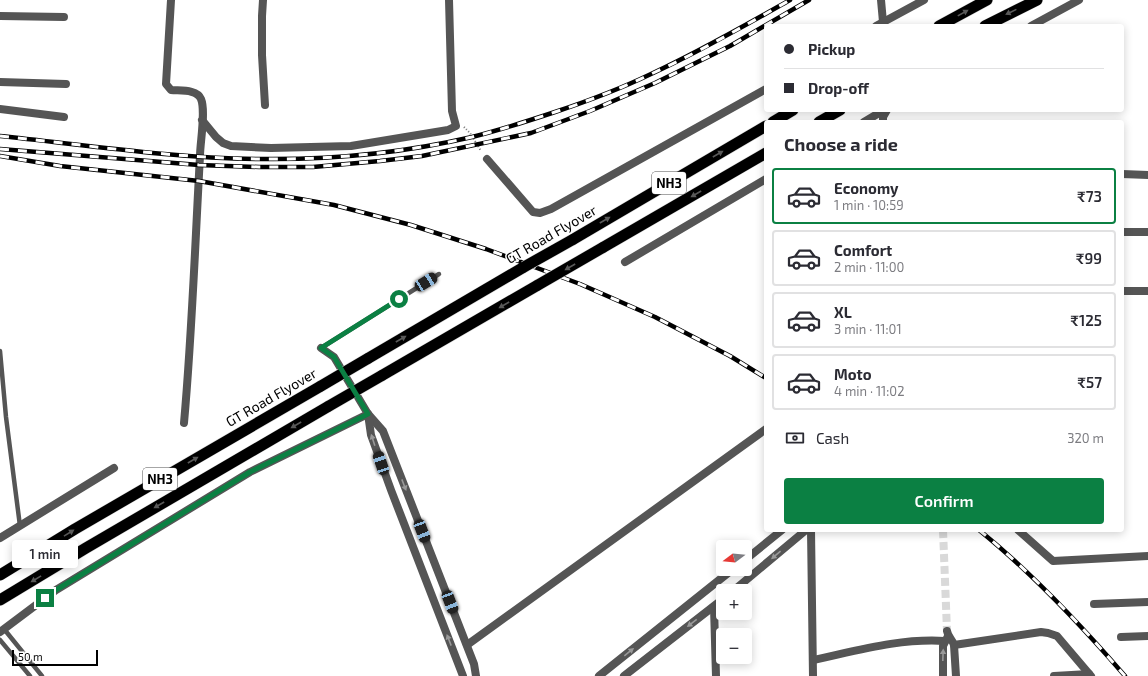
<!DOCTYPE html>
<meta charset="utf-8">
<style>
:root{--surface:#fff;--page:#f2f2f3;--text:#2b2b33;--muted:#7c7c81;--line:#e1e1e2;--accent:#0b8043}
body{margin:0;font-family:"Exo 2",sans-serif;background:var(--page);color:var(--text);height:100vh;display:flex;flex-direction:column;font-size:15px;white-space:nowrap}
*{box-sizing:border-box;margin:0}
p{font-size:13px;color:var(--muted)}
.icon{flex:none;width:22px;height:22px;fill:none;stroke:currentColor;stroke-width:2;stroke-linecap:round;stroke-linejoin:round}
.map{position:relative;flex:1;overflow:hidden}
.sheet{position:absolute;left:764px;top:120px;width:360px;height:412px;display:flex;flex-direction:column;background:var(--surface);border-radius:4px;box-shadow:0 2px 10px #0003}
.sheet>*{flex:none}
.guide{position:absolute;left:764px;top:24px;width:360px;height:88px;border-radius:4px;box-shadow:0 2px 10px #0003;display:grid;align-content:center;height:88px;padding:0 20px;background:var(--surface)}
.needle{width:26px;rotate:254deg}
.buttons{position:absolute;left:716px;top:540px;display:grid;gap:8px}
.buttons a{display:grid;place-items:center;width:36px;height:36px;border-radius:4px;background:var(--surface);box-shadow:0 2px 10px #0003;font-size:20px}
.scale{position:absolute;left:12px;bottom:10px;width:86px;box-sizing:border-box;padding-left:4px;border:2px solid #000;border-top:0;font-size:11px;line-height:14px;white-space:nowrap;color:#000;-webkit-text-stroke:3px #fff;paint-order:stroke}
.end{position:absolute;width:18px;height:18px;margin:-9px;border:5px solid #0b8043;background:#fff;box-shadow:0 0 0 2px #fff}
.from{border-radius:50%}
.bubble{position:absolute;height:28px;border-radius:4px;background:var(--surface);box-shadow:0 2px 10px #0003;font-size:13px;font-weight:600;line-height:28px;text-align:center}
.car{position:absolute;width:12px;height:24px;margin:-12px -6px;border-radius:5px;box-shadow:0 0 3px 1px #0007;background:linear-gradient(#222 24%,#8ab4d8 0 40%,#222 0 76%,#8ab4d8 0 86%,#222 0)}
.guide b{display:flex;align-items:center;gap:14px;height:38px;font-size:15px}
.guide b+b{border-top:1px solid var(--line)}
.guide i{width:10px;height:10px;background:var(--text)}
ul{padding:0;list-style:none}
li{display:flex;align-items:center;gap:12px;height:56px;margin:0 8px 6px;padding:0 12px;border:2px solid var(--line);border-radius:4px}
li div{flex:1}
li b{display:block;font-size:15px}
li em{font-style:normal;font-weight:600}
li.active{border-color:var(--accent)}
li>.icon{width:36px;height:36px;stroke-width:1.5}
h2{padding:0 20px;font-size:18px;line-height:48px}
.pay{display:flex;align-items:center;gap:10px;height:44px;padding:0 20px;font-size:15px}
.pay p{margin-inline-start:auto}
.primary-button{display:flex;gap:8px;margin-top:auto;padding:8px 20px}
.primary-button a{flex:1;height:46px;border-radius:4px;background:var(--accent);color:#fff;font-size:16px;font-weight:600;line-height:46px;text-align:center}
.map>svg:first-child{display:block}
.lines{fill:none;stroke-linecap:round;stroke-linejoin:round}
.tertiary-tunnel{stroke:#d9d9d9;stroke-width:8;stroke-dasharray:8 4;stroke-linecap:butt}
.trunk-casing{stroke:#dbdbdb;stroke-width:12}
.path{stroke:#777;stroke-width:2;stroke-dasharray:1 2;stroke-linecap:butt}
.service{stroke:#555;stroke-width:4.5}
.minor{stroke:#555;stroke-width:8}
.tertiary{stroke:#555;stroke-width:8}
.trunk{stroke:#000;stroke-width:11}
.rail-casing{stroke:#000;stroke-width:4.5}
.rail{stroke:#fff;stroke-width:3;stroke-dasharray:9;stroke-linecap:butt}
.trunk-bridge-casing{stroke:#dbdbdb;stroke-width:12;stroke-linecap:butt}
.trunk-bridge{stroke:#000;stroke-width:11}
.oneway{fill:#595959}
.oneway2{fill:#999}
.route{stroke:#0b8043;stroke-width:5}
.labels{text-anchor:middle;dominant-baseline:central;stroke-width:3;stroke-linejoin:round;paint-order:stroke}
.shield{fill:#fff;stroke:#4c4c4c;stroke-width:1}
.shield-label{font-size:13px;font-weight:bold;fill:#000}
.street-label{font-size:14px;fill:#000;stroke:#fff}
</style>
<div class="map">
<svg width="1148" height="676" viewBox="0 0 1148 676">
<rect width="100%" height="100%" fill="#fff"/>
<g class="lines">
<polyline class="tertiary-tunnel" points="943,530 947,631"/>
<defs>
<g id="trunk">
<polyline points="939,26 987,0"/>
<polyline points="985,26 1037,0"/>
<polyline points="773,122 793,110"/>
<polyline points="819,122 840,110"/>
<polyline points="572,240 766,126"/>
<polyline points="602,248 766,153"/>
<polyline points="367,359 524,267"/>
<polyline points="381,376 538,285"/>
<polyline points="0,575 75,529 321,386"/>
<polyline points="0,600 86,548 329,406"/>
</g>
</defs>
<use href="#trunk" class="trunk-casing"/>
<polyline class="path" points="464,127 470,133 481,151"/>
<g class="service">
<polyline points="321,348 439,274"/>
<polyline points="0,351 6,417 20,526"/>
<polyline points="4,629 42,676"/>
<polyline points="0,640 30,676"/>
</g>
<g class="minor">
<path d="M 171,0 L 166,84 L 171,90 C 180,91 197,89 201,99 C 206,111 200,143 200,156 C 195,245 192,334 184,423"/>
<polyline points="263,0 262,16 262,55 265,105"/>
<polyline points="881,0 883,22"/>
<polyline points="0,16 64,17"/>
<polyline points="876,26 924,0"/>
<polyline points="0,82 66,84"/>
<polyline points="0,109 64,117"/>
<polyline points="202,120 216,137 223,143 231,146 271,148 351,146 448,130 456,126 452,111 449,0"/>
<polyline points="864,122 884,110"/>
<polyline points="487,159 533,212 540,213 551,209 766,89"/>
<polyline points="1122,174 1148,175"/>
<polyline points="1122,232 1148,232"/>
<polyline points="625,262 766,179"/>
<polyline points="1122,291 1148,291"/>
<polyline points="811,530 813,676"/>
<polyline points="1018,530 1053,561 1148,556"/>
<polyline points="745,560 782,530"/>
<polyline points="733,591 806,530"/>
<polyline points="1094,604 1148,602"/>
<polyline points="714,607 716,676"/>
<polyline points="1121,637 1148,636"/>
<polyline points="467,645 766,429"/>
<polyline points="954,645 1041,632 1048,633 1057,636 1091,676"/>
<path d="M 813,660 C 856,651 900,638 945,641"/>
<polyline points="599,676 733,569"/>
<polyline points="624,676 723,599"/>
<polyline points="1054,676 1089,674"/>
</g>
<g class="tertiary">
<polyline points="1031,26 1079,0"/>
<polyline points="883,122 883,117 887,110"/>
<polyline points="368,414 383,431 474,664 476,676"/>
<polyline points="368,414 371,435 391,490 463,676"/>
<polyline points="0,538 114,468"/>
<path d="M 947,631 C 948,637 952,639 954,645 L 956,676"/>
<polyline points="0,632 56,590 250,472 368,414 334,357 321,348"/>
<polyline points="943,676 943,646 948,636"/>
</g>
<use href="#trunk" class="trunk"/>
<defs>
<g id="rail">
<path d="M 0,136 C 86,145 172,158 259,159 C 330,160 403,153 472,137 C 500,130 528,121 555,112 C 588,101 620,89 651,74 C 699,52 744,26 790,0"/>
<polyline points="0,149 199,165 259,167 313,167 380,161 422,156 531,133 590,111 655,83 730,46 809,0"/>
<polyline points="0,156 60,166 199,181 334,205 411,225 486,249 580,284 655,317 730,356 766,378"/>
<path d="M 979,530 C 1032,573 1080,624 1125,676"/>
</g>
</defs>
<use href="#rail" class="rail-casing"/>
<use href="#rail" class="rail"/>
<defs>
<g id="trunk-bridge">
<polyline points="524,267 572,240"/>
<polyline points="538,285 602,248"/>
<polyline points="321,386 367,359"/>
<polyline points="329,406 381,376"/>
</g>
</defs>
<use href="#trunk-bridge" class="trunk-bridge-casing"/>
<use href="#trunk-bridge" class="trunk-bridge"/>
</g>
<defs><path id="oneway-solid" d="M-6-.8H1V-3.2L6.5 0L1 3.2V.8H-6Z"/></defs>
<g class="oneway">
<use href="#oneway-solid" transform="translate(1011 12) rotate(154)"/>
<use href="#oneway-solid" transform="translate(963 13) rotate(-29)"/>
<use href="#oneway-solid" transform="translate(718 154) rotate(-30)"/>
<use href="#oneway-solid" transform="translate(696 194) rotate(150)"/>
<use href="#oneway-solid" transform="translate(605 220) rotate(-30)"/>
<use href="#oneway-solid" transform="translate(570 267) rotate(150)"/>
<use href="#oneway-solid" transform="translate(504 305) rotate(150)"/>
<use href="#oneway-solid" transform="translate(401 339) rotate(-30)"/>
<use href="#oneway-solid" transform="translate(296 425) rotate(150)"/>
<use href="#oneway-solid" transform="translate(193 460) rotate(-30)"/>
<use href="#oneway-solid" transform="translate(159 505) rotate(150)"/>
<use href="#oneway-solid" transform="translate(69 533) rotate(-32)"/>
<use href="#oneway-solid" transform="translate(36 579) rotate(149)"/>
</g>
<g class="oneway2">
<use href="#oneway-solid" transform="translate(373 440) rotate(-108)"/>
<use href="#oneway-solid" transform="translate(404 485) rotate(69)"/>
<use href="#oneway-solid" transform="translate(776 555) rotate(140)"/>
<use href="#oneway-solid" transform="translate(692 623) rotate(142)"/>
<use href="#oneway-solid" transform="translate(449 640) rotate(-111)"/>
<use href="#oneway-solid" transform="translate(629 652) rotate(-39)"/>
<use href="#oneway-solid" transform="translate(943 655) rotate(-88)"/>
</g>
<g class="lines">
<polyline class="route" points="45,598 56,590 250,472 368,414 334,357 321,348 399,299"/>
</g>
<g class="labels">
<g class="shield">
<rect x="652" y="172" width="34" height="22" rx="3"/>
<rect x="143" y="468" width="34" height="22" rx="3"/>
</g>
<g class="shield-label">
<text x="669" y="183">NH3</text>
<text x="160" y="479">NH3</text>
</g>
<g class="street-label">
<text transform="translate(551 234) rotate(-30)">GT Road Flyover</text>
<text transform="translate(271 397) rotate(-30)">GT Road Flyover</text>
</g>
</g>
</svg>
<div class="buttons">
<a><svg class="needle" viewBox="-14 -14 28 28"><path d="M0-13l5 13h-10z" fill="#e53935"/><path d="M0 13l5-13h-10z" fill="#7c7c81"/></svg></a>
<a>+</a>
<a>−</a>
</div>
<div class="scale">50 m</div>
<i class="end from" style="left:399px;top:299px"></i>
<i class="end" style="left:45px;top:598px"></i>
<div class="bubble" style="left:12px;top:540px;width:66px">1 min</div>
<i class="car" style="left:426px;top:282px;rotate:58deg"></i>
<i class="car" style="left:381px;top:463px;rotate:341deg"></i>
<i class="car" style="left:422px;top:531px;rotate:159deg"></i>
<i class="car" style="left:450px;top:602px;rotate:159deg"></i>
<div class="guide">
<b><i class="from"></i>Pickup</b>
<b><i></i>Drop-off</b>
</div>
<section class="sheet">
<h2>Choose a ride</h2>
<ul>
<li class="active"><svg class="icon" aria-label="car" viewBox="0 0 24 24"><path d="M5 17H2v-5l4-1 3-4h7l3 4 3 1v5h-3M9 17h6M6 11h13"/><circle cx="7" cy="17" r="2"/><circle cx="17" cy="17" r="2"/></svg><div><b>Economy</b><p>1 min · 10:59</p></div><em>₹73</em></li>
<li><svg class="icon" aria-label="car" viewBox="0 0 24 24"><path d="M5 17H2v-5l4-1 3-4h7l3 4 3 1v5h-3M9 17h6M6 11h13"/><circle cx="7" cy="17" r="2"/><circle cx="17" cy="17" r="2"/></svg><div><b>Comfort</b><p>2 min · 11:00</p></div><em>₹99</em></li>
<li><svg class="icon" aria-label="car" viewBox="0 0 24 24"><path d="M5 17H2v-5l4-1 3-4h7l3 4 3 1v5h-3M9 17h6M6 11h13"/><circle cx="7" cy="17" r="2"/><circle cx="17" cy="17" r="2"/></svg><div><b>XL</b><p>3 min · 11:01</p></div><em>₹125</em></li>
<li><svg class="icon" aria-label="car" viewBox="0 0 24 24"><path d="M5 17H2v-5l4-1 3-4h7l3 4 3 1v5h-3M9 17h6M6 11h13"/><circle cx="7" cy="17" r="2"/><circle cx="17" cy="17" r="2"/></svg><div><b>Moto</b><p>4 min · 11:02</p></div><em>₹57</em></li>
</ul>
<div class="pay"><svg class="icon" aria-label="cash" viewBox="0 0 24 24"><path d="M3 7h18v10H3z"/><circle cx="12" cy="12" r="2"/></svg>Cash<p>320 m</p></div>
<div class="primary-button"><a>Confirm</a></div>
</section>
</div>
